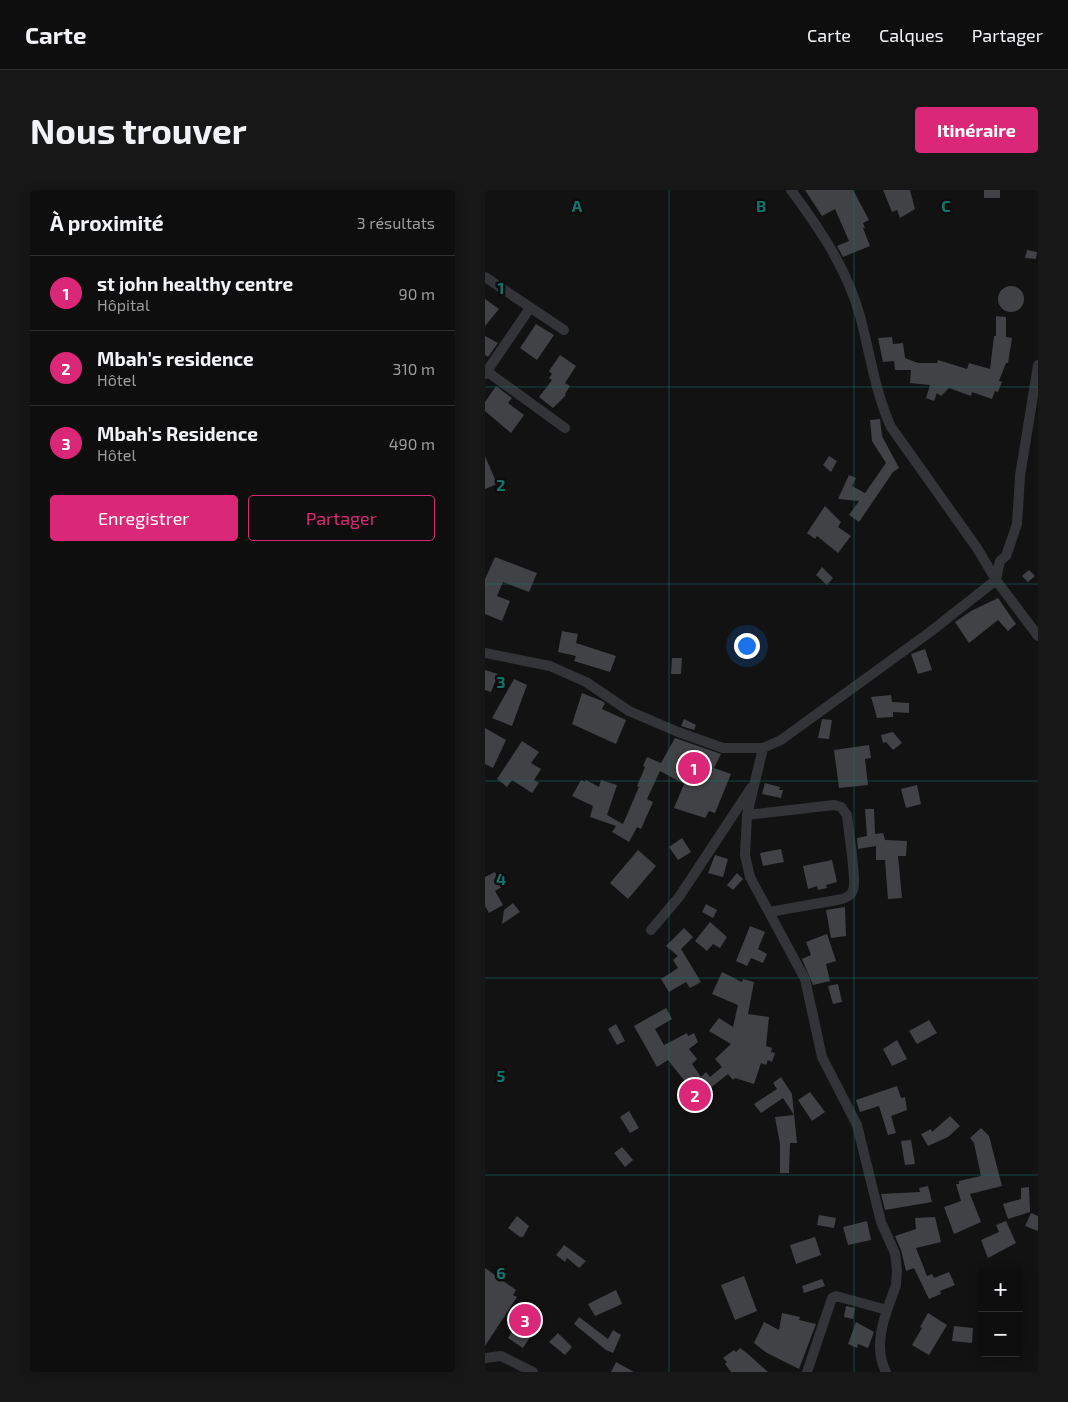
<!DOCTYPE html>
<html lang="fr">
<meta charset="utf-8">
<style>
body{margin:0;font-family:"Exo 2",sans-serif;background:#171717;color:#f1f3f6}
.controls{position:absolute;right:15px;bottom:15px;display:grid;overflow:hidden;border-radius:5px;box-shadow:0 2px 12px #0003}
.controls button{width:45px;height:45px;display:grid;place-items:center;padding:0;border:0;border-bottom:1px solid #2e2e2e;background:#0e0e0e;color:#f1f3f6;font:25px sans-serif}
.you{position:absolute;left:261px;top:455px;width:18px;height:18px;margin:-12px;border:4px solid #fff;border-radius:50%;background:#1a73e8;box-shadow:0 0 0 8px #1a73e833}
.badge{display:grid;place-items:center;width:32px;height:32px;border-radius:50%;background:#db2777;color:#fff;font-size:16px;font-weight:700}
.pin{position:absolute;translate:-50% -50%;border:2px solid #fff;box-shadow:0 1px 5px #0006}
.list{margin:0;padding:0;list-style:none}
h2{display:flex;justify-content:space-between;align-items:center;height:65px;margin:0;padding:0 20px;font-size:21px}
h2 small{font-size:16px;font-weight:400;color:#9b9c9e}
.list li{display:grid;grid-template-columns:32px 1fr auto;gap:15px;align-items:center;box-sizing:border-box;height:75px;padding:0 20px;border-top:1px solid #2e2e2e}
.list b{display:block;font-size:19px;white-space:nowrap}
.list p{margin:0;font-size:16px;white-space:nowrap;color:#9b9c9e}
.list em{font-size:16px;font-style:normal;color:#9b9c9e}
.actions{display:flex;gap:10px;padding:15px 20px}
.actions a{flex:1;padding:11px 0;border:1px solid #db2777;border-radius:5px;text-align:center;font-size:18px;color:#db2777}
.actions .main{background:#db2777;color:#fff}
.map{position:relative;flex:none;width:553px;height:1182px;overflow:hidden;border-radius:5px}
header{display:flex;align-items:center;gap:30px;box-sizing:border-box;height:70px;padding:0 25px;background:#0e0e0e;border-bottom:1px solid #2e2e2e}
header strong{font-size:24px}
nav{display:flex;gap:28px;margin-inline-start:auto;font-size:18px}
.intro{display:flex;align-items:center;justify-content:space-between;box-sizing:border-box;height:120px;padding:0 30px}
h1{margin:0;font-size:35px}
.button{padding:12px 22px;border-radius:5px;background:#db2777;color:#fff;font-size:18px;font-weight:700}
main{display:flex;gap:30px;padding:0 30px}
aside{flex:1;background:#0e0e0e;border-radius:5px;box-shadow:0 2px 12px #0003}
.map>svg:first-child{display:block}
.building{fill:#414246}
.lines{fill:none;stroke-linecap:round;stroke-linejoin:round}
.minor{stroke:#333438;stroke-width:10}
.grid{fill:none;stroke:#0f766e;stroke-width:1;stroke-opacity:0.55}
.grid-label{font-size:16px;text-anchor:middle;font-weight:bold;fill:#0f766e;stroke:#0d0d0e;stroke-width:5;stroke-linejoin:round;paint-order:stroke}
</style>
<header>
<strong>Carte</strong>
<nav><a>Carte</a><a>Calques</a><a>Partager</a></nav>
</header>
<div class="intro"><h1>Nous trouver</h1><a class="button">Itinéraire</a></div>
<main>
<aside>
<h2>À proximité<small>3 résultats</small></h2>
<ul class="list">
<li><span class="badge">1</span><div><b>st john healthy centre</b><p>Hôpital</p></div><em>90 m</em></li>
<li><span class="badge">2</span><div><b>Mbah's residence</b><p>Hôtel</p></div><em>310 m</em></li>
<li><span class="badge">3</span><div><b>Mbah's Residence</b><p>Hôtel</p></div><em>490 m</em></li>
</ul>
<div class="actions"><a class="main">Enregistrer</a><a>Partager</a></div>
</aside>
<div class="map">
<svg width="553" height="1182" viewBox="0 0 553 1182">
<rect width="100%" height="100%" fill="#121213"/>
<path class="building" d="M320 0H368L384 30 378 33 380 38H378L385 56 358 67 352 56 364 51 350 19 337 26Z
M398 0H425L430 19 415 28 412 20 407 22Z
M499 0H515V8H499Z
M542 60 552 62 551 69 540 68Z
M513 109a13 13 0 1 1 26 0a13 13 0 1 1-26 0Z
M0 109 14 119 0 136Z
M511 126 521 127V147L527 148 523 173H521L514 191 517 192 513 202 510 201 507 209 487 202 486 206 464 198 456 206 452 203 449 211 441 208 445 195 425 193 426 180H410L409 171 398 172 393 148 407 147 408 154 418 153 420 168 433 173H452L453 170 482 179 484 173 505 179 509 146H511Z
M51 134 69 145 52 170 35 158Z
M0 146 13 153 3 167 0 165Z
M75 165 91 176 80 193 85 196 80 204 81 205 68 218 54 207 67 190 64 188 67 184 64 181Z
M11 196 27 208 23 213 39 225 26 243 0 221V212Z
M395 229 397 246 414 278 408 282 374 332 364 325 374 311 353 309 364 285 371 288 367 296 380 303 401 273 387 251 385 230Z
M0 266 12 294 0 299Z
M344 266 352 271 346 282 338 275Z
M340 316 356 332 353 337 366 346 353 363 332 346 330 349 322 343Z
M10 367 52 383 44 402 18 392 12 406 25 411 17 431 0 424V389Z
M337 377 348 388 342 395 331 385Z
M544 380 550 386 543 392 537 386Z
M513 408 531 434 523 441 513 430 484 453 470 432 486 421Z
M77 441 93 444 91 453 131 466 125 482 89 471 91 466 73 462Z
M440 459 447 480 433 484 426 464Z
M187 468H197L196 484H186Z
M0 480 13 484 6 502 0 500Z
M29 489 42 495 27 536 7 528Z
M97 503 117 511 120 513 117 519 141 530 131 554 87 534Z
M406 505 407 512 424 513V523L408 522V527L392 528 386 507Z
M199 529 211 535 209 540 196 536Z
M337 529 347 530 344 549 333 548Z
M0 538 21 550 8 578 0 574Z
M408 542 417 553 408 560 401 552 398 553 396 545Z
M190 548 236 564 229 578 246 584 230 623 224 621 220 628 189 618 199 594 175 581 162 609 168 612 156 639 152 637 144 652 127 642 131 636 105 627 108 616 87 606 96 590 100 592 101 590 114 597 116 590 132 595 122 625 138 634 154 597 152 596 160 577 158 576 162 567 176 573Z
M37 551 54 562 46 573 56 579 49 590 54 593 47 603 27 590 22 597 12 589Z
M384 555 386 568 380 569 383 595 354 598 349 560Z
M280 593 295 597 294 600H298L296 608 277 604Z
M432 595 436 614 421 618 416 599Z
M380 619H389L390 644 398 643 400 650 422 651 421 666H413L417 708 403 709 400 670H391V656L373 659 372 648 382 646Z
M197 648 206 662 193 670 184 657Z
M296 659 299 672 278 676 275 663Z
M153 660 171 676 143 709 125 693Z
M230 665 243 669 238 687 223 683Z
M347 670 352 692 341 695 342 698 333 700 332 696 323 699 318 676Z
M10 682 17 697 10 701 18 715 4 723 0 716V687Z
M252 683 258 689 248 700 242 695Z
M28 713 35 722 17 734 19 720Z
M221 714 232 720 228 728 217 722Z
M360 717 361 746 346 748 341 720Z
M225 732 242 747 235 758 228 754 222 761 210 751Z
M265 736 280 742 273 759 282 764 278 773 266 768 262 776 251 771Z
M199 738 208 747 196 759 216 792 205 798 201 792 184 802 176 789 193 778 188 770 193 766 181 756Z
M342 744 351 771 341 774 345 791 328 795 317 769 326 765 321 752Z
M237 782 257 792 258 789 269 792 263 824 284 827 281 856 287 858 286 862 290 863 287 872 283 870 281 875 276 873 269 894 250 888 248 890 243 884 213 908 183 870 172 877 149 836 181 818 187 829 170 839 179 855 202 843 203 846 209 843 213 852 204 859 212 869 207 874 216 887 221 882 225 887 237 877 230 869 246 854 224 841 234 828 248 837 253 815 227 804Z
M353 794 357 812 348 814 343 796Z
M444 830 452 843 432 854 424 841Z
M131 834 140 851 132 855 123 839Z
M412 850 422 869 407 876 398 859Z
M296 887 307 904 312 953H305L304 983H295V954L290 927 309 925 298 908 276 923 269 914 292 899 288 893Z
M412 896 416 908 420 907 422 920 406 926 411 943 403 945 394 916 375 922 371 910Z
M325 902 340 922 327 931 313 910Z
M144 921 154 938 145 943 135 927Z
M465 926 475 936 463 947 443 956 436 944 446 939 447 942Z
M496 938 504 946 517 996 485 1004 496 1032 469 1044 459 1017 476 1011 471 994H474V991L496 986 489 953 485 948Z
M426 950 430 974 420 975 416 951Z
M137 957 148 970 140 977 129 963Z
M443 996 447 1012 400 1020 396 1004 435 1002 434 998Z
M544 997 545 1022 523 1029 518 1014 536 1009V998Z
M546 1023 553 1026V1041L540 1036Z
M334 1025 351 1028 349 1038 332 1035Z
M32 1026 44 1036 38 1047H35L23 1038Z
M450 1027 456 1052 431 1058 442 1086 447 1084 449 1088 464 1082 470 1095 455 1101 456 1104 444 1109 429 1078 421 1081 416 1060 410 1046 431 1039 430 1028Z
M382 1031 386 1050 363 1055 358 1037Z
M521 1031 531 1053 503 1068 496 1050 514 1042 511 1035Z
M330 1047 336 1065 311 1074 305 1055Z
M79 1055 101 1071 94 1078 82 1068 80 1072 71 1065Z
M0 1078 31 1100 28 1105 32 1107 0 1156Z
M259 1086 272 1121 250 1130 236 1095Z
M337 1089 340 1096 319 1103 317 1096Z
M131 1100 137 1114 110 1126 103 1114Z
M361 1116 370 1118 368 1129 359 1127Z
M297 1123 315 1127 314 1130 331 1134 314 1179 282 1163 269 1153 279 1132 294 1140Z
M443 1123 462 1135 444 1165 427 1155 437 1138 435 1137Z
M94 1127 123 1149 128 1140 136 1145 128 1163 121 1160 89 1134Z
M371 1132 389 1142 383 1158 373 1154 372 1158 363 1154Z
M469 1136 488 1138 487 1153 467 1151Z
M30 1137 45 1147 38 1158 23 1148Z
M73 1143 87 1157 80 1165 64 1152Z
M255 1158 263 1164 283 1182H246L240 1174 242 1172 238 1168 249 1160 251 1162Z
M131 1172 149 1182H126Z"/>
<g class="lines">
<path class="minor" d="M306 0C335 39 362 79 375 126 385 163 390 202 406 237L492 358 511 390 553 446
M0 87 79 140
M0 180 80 238
M0 184 45 118
M0 463 65 476 101 492 144 521 193 542 238 558H278L296 550 445 442 511 390 515 371 521 366 532 334 535 286 553 175
M278 558 262 625 260 665 265 687 320 789 337 867 372 935 396 1032 410 1063 412 1080 411 1095 402 1120 351 1106 347 1108 322 1182
M262 625 349 615 356 617 362 625C363 638 372 692 368 700 366 707 359 709 352 710L284 722
M166 740 194 707 266 598
M0 1168 16 1166 48 1182
M401 1182C391 1162 395 1141 402 1120"/>
</g>
<path class="grid" d="M184 0V1182M369 0V1182M0 197H553M0 394H553M0 591H553M0 788H553M0 985H553"/>
<g class="grid-label">
<text x="92" y="22">A</text>
<text x="276" y="22">B</text>
<text x="461" y="22">C</text>
<text x="16" y="104">1</text>
<text x="16" y="301">2</text>
<text x="16" y="498">3</text>
<text x="16" y="695">4</text>
<text x="16" y="892">5</text>
<text x="16" y="1089">6</text>
</g>
</svg>
<div class="controls">
<button>+</button>
<button>−</button>
</div>
<div class="you"></div>
<div class="pin badge" style="left:209px;top:578px">1</div>
<div class="pin badge" style="left:210px;top:905px">2</div>
<div class="pin badge" style="left:40px;top:1130px">3</div>
</div>
</main>
